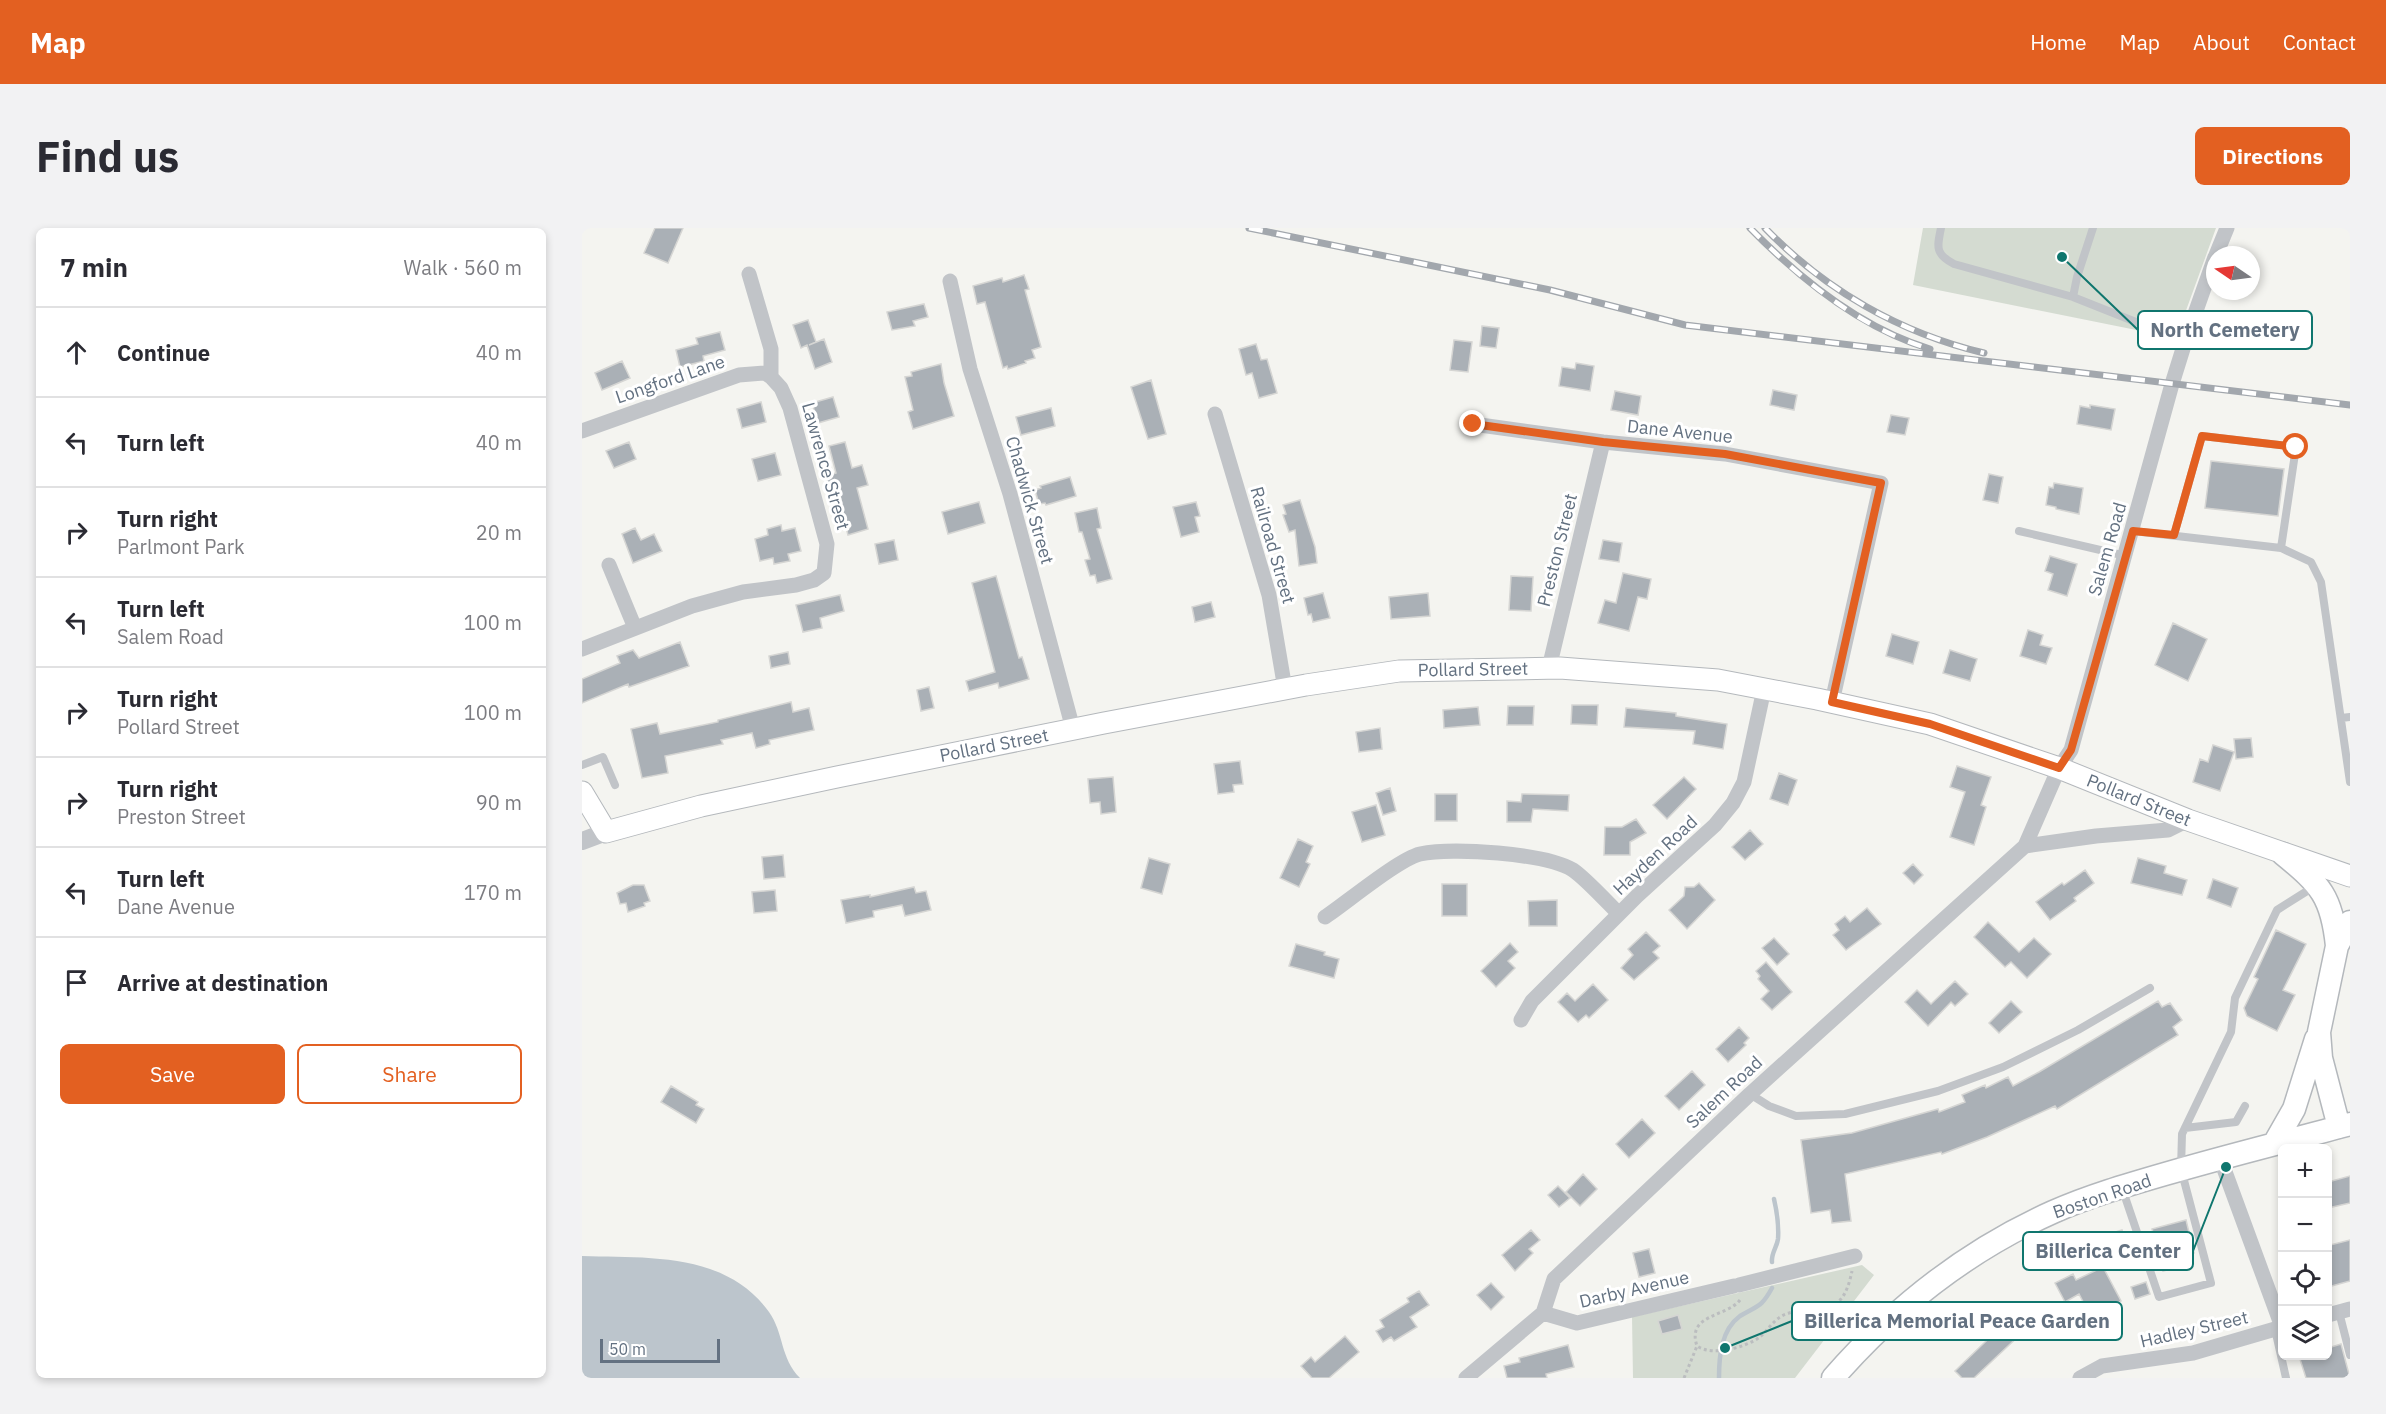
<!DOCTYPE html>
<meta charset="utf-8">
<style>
body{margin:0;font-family:"IBM Plex Sans",sans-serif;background:#f2f2f3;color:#2b2b33}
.controls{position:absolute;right:18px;bottom:18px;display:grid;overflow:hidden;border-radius:9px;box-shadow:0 3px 9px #0003}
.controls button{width:54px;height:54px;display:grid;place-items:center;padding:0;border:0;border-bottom:2px solid #e1e1e2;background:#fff;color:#2b2b33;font:30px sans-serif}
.compass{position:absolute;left:1624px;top:18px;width:54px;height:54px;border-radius:50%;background:#fff;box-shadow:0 3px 9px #0003;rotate:283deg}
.scale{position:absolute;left:18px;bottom:15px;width:120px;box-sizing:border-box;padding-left:6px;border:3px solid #637181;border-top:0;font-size:16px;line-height:21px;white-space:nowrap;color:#637181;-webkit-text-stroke:4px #fff;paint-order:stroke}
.stop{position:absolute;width:18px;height:18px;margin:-14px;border:4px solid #e36021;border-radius:50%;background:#fff}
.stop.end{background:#e36021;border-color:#fff;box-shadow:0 2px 6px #0008}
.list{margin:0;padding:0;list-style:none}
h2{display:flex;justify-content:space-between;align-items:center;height:78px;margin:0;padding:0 24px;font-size:26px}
h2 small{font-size:20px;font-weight:400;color:#7c7c81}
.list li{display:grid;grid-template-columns:39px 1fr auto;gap:18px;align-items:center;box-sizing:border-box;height:90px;padding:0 24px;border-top:2px solid #e1e1e2}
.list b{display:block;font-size:22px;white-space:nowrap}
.list p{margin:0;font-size:20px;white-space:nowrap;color:#7c7c81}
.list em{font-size:20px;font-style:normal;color:#7c7c81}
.actions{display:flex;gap:12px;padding:18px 24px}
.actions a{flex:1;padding:14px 0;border:2px solid #e36021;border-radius:9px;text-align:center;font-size:21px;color:#e36021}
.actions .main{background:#e36021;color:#fff}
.icon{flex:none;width:33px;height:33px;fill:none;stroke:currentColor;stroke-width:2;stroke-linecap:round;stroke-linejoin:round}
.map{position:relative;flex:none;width:1768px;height:1150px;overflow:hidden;border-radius:9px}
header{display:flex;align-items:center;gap:36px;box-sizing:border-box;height:84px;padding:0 30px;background:#e36021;color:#fff}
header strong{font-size:28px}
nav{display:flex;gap:33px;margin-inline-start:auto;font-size:21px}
.intro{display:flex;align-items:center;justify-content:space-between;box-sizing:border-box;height:144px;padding:0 36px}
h1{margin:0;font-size:42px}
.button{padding:15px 27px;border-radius:9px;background:#e36021;color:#fff;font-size:21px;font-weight:700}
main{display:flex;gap:36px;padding:0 36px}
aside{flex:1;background:#fff;border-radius:9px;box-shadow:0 3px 9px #0003}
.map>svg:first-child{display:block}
.green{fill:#d4dbd1}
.water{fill:#bcc5cc}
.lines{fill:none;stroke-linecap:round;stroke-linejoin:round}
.stream{stroke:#bcc5cc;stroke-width:4.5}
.building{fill:#aab0b6;stroke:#d5d5d3;stroke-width:1.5}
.secondary-casing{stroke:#b4b8bc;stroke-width:23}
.primary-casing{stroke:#b4b8bc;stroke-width:25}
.path{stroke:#bbbdbf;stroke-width:3;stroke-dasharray:3 3;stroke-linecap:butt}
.service{stroke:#c1c4c8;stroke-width:8}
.minor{stroke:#c1c4c8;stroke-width:15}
.tertiary{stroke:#c1c4c8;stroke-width:18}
.secondary{stroke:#fff;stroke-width:21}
.primary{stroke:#fff;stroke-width:22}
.rail-casing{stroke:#a2a7ad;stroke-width:7}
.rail{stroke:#fff;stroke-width:4.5;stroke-dasharray:14;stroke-linecap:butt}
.route{stroke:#e36021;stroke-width:8}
.labels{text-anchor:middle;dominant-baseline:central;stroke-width:6;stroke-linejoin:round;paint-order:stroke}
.street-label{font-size:18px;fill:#637181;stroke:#fff}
.leader{fill:none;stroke:#0f766e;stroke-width:2}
.callout-dot{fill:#0f766e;stroke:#fff;stroke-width:2}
.callout{fill:#fff;stroke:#0f766e;stroke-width:2}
.callout-label{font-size:20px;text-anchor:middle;font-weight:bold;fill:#637181}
</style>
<header>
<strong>Map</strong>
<nav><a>Home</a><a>Map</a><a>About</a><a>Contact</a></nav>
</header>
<div class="intro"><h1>Find us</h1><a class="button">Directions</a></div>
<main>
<aside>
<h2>7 min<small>Walk · 560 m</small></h2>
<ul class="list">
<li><svg class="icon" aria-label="ahead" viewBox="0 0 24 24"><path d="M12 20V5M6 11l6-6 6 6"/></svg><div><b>Continue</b></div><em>40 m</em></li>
<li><svg class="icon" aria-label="left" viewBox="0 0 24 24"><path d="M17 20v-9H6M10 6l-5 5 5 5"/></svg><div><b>Turn left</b></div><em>40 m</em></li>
<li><svg class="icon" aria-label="right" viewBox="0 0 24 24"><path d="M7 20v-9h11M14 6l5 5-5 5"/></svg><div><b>Turn right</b><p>Parlmont Park</p></div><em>20 m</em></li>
<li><svg class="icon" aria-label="left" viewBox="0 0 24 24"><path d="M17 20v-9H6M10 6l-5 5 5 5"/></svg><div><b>Turn left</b><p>Salem Road</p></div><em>100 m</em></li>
<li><svg class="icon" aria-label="right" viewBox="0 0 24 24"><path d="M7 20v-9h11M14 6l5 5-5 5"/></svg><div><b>Turn right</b><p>Pollard Street</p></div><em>100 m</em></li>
<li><svg class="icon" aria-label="right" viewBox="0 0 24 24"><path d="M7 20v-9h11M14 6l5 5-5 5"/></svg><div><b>Turn right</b><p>Preston Street</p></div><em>90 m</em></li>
<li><svg class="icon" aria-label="left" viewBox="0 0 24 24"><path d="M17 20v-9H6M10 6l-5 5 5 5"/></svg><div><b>Turn left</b><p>Dane Avenue</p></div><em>170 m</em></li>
<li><svg class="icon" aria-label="arrive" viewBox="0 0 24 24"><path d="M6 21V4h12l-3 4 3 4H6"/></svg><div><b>Arrive at destination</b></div></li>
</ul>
<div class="actions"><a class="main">Save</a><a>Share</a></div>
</aside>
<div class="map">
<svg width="1768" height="1150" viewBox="0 0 1768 1150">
<rect width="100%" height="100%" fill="#f4f4f0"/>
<path class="green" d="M1341 0H1634L1594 110 1331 57Z
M1280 1037 1292 1047 1213 1150H1051L1050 1089Z"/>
<path class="water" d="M0 1028C66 1030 144 1024 187 1084 202 1105 198 1130 218 1150H0Z"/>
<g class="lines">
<path class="stream" d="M1190 1034C1189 1025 1195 1019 1196 1011 1197 997 1195 984 1192 971
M1137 1150C1137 1128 1139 1102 1158 1088 1176 1077 1179 1080 1190 1060"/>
</g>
<path class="building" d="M73 0H101L86 35 62 25Z
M442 47 447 61 443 62 459 119 450 122 453 130 443 133 444 135 426 141 425 138 421 140 403 74 395 76 391 58 420 50 421 54Z
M342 76 346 89 331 93 333 98 310 102 305 84Z
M226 92 234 114 227 117 242 111 250 134 233 141 225 117 219 120 211 97Z
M900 98 917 100 914 120 898 118Z
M138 104 143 122 121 128 122 133 98 139 94 122 116 116 114 110Z
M872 112 890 114 886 144 868 142Z
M674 116 679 132 685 131 695 165 677 170 670 145 664 147 657 121Z
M40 133 48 150 20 162 13 145Z
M994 135 1012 138 1008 163 977 158 980 139 993 141Z
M359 136 362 155 372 188 331 201 326 184 331 182 323 149 330 148 329 144Z
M569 152 584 206 566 211 549 159Z
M1191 162 1215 167 1212 182 1188 177Z
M1033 163 1059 168 1056 187 1029 182Z
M251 169 257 189 236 195 230 175Z
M179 174 184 194 160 200 155 181Z
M1508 177 1533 181 1529 202 1495 196 1498 178 1508 180Z
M469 180 473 198 439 207 434 189Z
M1309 187 1327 190 1323 207 1305 204Z
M47 214 54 231 32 240 24 223Z
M263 214 270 240 280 237 286 257 275 260 286 301 266 307 264 299 259 300 244 248 254 245 247 218Z
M193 225 199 247 176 253 170 231Z
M1629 233 1702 241 1696 288 1623 280Z
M1407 246 1421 249 1416 275 1401 272Z
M488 249 494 268 464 277 463 275 457 276 453 262 459 260 458 258Z
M1472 255 1501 260 1497 286 1474 281V279L1464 277 1467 259 1471 260Z
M718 272 733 319 735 335 717 338 713 302 707 304 701 287 704 286 701 277Z
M397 274 403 295 366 306 360 284Z
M614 274 618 288 613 289 617 304 599 309 591 279Z
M515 280 519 300 515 301 530 351 515 355 513 347 508 348 503 332 508 331 500 304H497L493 285Z
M199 297 200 303 213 300 219 323 206 326 208 333 192 336 191 330 178 333 173 311 186 307 185 301Z
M53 300 59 312 72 306 80 323 51 335 40 306Z
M312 312 316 332 297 336 293 316Z
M1021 312 1040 315 1037 334 1017 331Z
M1468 328 1495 336 1485 368 1466 362 1471 346 1463 343Z
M1041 345 1069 351 1065 371 1056 369 1047 403 1016 395 1023 372 1034 375Z
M414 348 437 430 440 429 447 451 417 460 416 455 387 463 384 453 413 444 390 355Z
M929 348 951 349 949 383 927 382Z
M741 365 748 390 731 394 729 386 726 387 722 370Z
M846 365 848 388 809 391 807 369Z
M258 367 262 383 238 390 240 400 221 404 214 377Z
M629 374 633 389 613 394 610 379Z
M1591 395 1625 411 1606 453 1573 437Z
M1446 402 1461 407 1458 417 1470 420 1464 436 1438 428Z
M1310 406 1337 414 1331 436 1304 428Z
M98 414 107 438 47 459 46 456 0 475V451L38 435 35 428 51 422 57 430Z
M1368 422 1395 431 1388 453 1361 445Z
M206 424 208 436 189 440 187 428Z
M347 459 352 480 339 483 335 462Z
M209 474 211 484 227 480 232 502 187 512 188 516 174 520 170 505 139 512 141 516 83 528 86 545 60 550 49 501 75 495 78 506 136 494V492Z
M990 477H1016L1015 497 989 496Z
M926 478H952L951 497H925Z
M896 479 898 497 862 500 861 482Z
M1044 480 1094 485V488L1145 496 1141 521 1111 516 1113 503 1042 499Z
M798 500 800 521 777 524 774 504Z
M1669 510 1671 529 1654 531 1652 511Z
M1631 517 1652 524 1638 563 1611 554 1618 531 1626 534Z
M658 533 661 556 651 557 652 564 636 566 632 536Z
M1375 538 1409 549 1399 577 1404 579 1392 617 1368 609 1383 564 1368 559Z
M1197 545 1215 552 1206 577 1188 571Z
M531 549 534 584 519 586 518 574 508 575 506 551Z
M1102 549 1114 561 1085 591 1071 577Z
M808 560 814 583 801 587 794 565Z
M853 566H875V593H853Z
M940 566 987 567 986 583 951 581 949 594H925V573L939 574Z
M794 577 803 607 780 614 770 584Z
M1054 591 1064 605 1048 614V627H1022L1023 599H1040Z
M1168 602 1181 616 1163 632 1150 619Z
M716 611 731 618 724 634 728 636 717 659 698 650Z
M201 627 203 649 182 651 180 629Z
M567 630 588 636 580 666 559 660Z
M1556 630 1584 638 1582 645 1605 652 1600 667 1549 655Z
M1331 636 1341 647 1332 656 1321 645Z
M1503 642 1512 655 1492 670 1494 673 1468 692 1454 674 1480 655 1482 657Z
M1631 651 1656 660 1649 679 1625 670Z
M1117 655 1133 672 1105 701 1087 682 1102 668 1103 659H1112Z
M860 656H885V688H860Z
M51 657H62L68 673 62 675 63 678 46 684 44 675 38 676 35 665Z
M332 659 334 665 344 663 349 682 323 688 320 677 291 683 292 689 264 695 259 672 288 667V669Z
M193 662 195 683 172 685 170 664Z
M975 672V698H947L946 673Z
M1285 680 1299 696 1264 722 1251 707 1257 702 1253 696 1263 688 1268 694Z
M1406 694 1437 724 1452 710 1469 726 1445 750 1429 734 1423 739 1392 709Z
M1694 702 1724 716 1701 762 1713 767 1695 803 1665 788 1662 780 1676 751 1672 749Z
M1064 704 1078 718 1071 724 1077 730 1052 752 1039 740 1051 727 1046 721Z
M1192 710 1207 726 1195 737 1180 720Z
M928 715 936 724 926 733 933 740 914 759 899 743Z
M714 716 743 724 742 727 757 731 752 750 707 738Z
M1184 734 1210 764 1190 782 1179 771 1187 763 1176 751 1178 748 1174 743Z
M1373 753 1386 766 1373 778 1369 774 1346 798 1323 774 1335 762 1349 776Z
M1011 756 1026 772 1007 790 1004 787 996 794 976 774 985 765 993 773Z
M1429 773 1440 784 1417 805 1407 795Z
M1576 773 1580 779 1588 775 1600 792 1591 799 1596 807 1475 881 1473 878 1405 909 1360 926 1359 924 1263 946 1269 993 1250 995 1248 982 1229 985 1219 912 1270 905 1356 881 1357 884 1383 874 1380 867 1403 857 1404 860 1426 849 1431 858 1457 844Z
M1157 799 1167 810 1162 815 1164 817 1146 834 1134 821Z
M1110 843 1123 857 1097 882 1083 868Z
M89 858 116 874 114 877 122 881 114 895 79 874Z
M1060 891 1073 905 1047 930 1034 916Z
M1001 946 1015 961 998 978 984 964Z
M1768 948V975L1746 980V954Z
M976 958 988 970 977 979 966 967Z
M1604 992 1612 1025 1595 1029 1597 1039 1581 1043 1570 1001Z
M949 1002 958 1012 947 1021 951 1025 933 1043 920 1027Z
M1540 1002 1544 1016 1532 1020 1527 1006Z
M1768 1012V1053L1746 1059V1021L1749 1020 1748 1017Z
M1067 1021 1073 1045 1057 1049 1051 1025Z
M1521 1039 1539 1073 1509 1089 1497 1066 1483 1074 1473 1055 1491 1046 1494 1052Z
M1564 1054 1568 1066 1553 1071 1549 1059Z
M909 1055 922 1069 909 1082 895 1067Z
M837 1063 847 1077 828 1089 835 1099 812 1113 809 1109 801 1114 794 1103 802 1099 798 1092 827 1074 825 1070Z
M1096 1087 1100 1101 1080 1106 1076 1093Z
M1429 1089 1443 1102 1392 1150H1380L1373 1143Z
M763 1108 777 1124 747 1150H730L719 1138 729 1129 733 1134Z
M1759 1116 1768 1150H1724L1717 1128H1746V1120Z
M986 1117 992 1139 964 1146 965 1150H925L922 1138 938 1134 937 1130Z"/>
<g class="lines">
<g class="secondary-casing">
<path id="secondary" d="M0 564 24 604 119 578 255 549 522 495 724 457 817 443 978 440 1136 452 1235 471 1348 496 1477 540 1606 592 1768 648"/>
</g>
<g class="primary-casing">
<path id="primary" d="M1701 626C1739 657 1750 669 1755 718
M1757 899 1739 830 1737 804 1755 718 1768 694
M1692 916 1712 881 1734 811
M1251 1150C1312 1080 1386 1022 1471 984 1507 968 1545 957 1583 946 1644 928 1706 913 1768 896"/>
</g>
<path class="path" d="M1158 1072C1145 1089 1104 1086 1115 1118 1131 1129 1164 1119 1178 1109 1187 1101 1194 1088 1207 1085 1223 1080 1243 1085 1257 1073 1264 1067 1268 1053 1270 1043
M1102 1150 1115 1118"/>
<path class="service" d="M1359 0C1355 19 1353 26 1372 36L1491 69 1495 49 1511 0
M1491 69 1574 102 1604 111
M1437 303 1544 328
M1551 303 1699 320 1729 334 1739 354 1768 554
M1592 307 1620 208 1714 219 1699 320
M1759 490 1768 489
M0 537 21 529 33 557
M1168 866 1187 878 1214 888 1263 886 1356 863 1421 839 1496 802 1568 760
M1603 900 1654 894 1663 878
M1540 960 1577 1069 1629 1055 1599 941 1600 906 1649 804 1653 770 1695 682 1733 658
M1757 1084 1768 1127
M1693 1101 1704 1150"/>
<path class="minor" d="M1634 27 1645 0
M368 53 388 141 428 266 491 501
M633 186 687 367 703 461
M891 196 1021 214 1143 226 1299 255 1250 474
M0 203 157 147 183 145 189 149
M27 337 53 400
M0 421 110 378 161 364 214 357 232 352 242 345 245 316 208 180 199 160 189 149V121L167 46
M967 440 1021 214
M1443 618 1514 608 1586 602 1606 592
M743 689C764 675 817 631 838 626 870 619 963 625 991 642 1004 651 1025 674 1037 686
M939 792 950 773 1055 668 1133 597 1151 575 1162 554 1182 461
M1638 930 1700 1099
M1157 1057 1273 1028
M961 1085 995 1095 1152 1058
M1746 1087 1768 1081
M884 1150 961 1085 972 1051 1168 866 1443 618 1477 540 1489 522 1590 156 1604 111 1633 29
M1498 1150 1520 1138 1611 1125 1700 1099"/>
<path class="tertiary" d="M0 613 24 604"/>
<use href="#secondary" class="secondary"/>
<use href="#primary" class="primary"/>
<g class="rail-casing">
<path id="rail" d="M667 0 968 62 1103 97 1768 177
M1168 0C1218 51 1278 100 1348 121
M1183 0C1243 62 1318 105 1402 125"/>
</g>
<use href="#rail" class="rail"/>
</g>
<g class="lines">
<path class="route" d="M891 196 1021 214 1143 226 1299 255 1250 474 1348 496 1477 540 1489 522 1551 303 1592 307 1620 208 1714 219"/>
</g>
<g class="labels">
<g class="street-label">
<text transform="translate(88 151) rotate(-19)">Longford Lane</text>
<text transform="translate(1098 203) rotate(6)">Dane Avenue</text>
<text transform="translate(244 238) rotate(74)">Lawrence Street</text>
<text transform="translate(448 272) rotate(74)">Chadwick Street</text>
<text transform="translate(691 317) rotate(74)">Railroad Street</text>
<text transform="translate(1525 321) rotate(-74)">Salem Road</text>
<text transform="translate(975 322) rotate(-76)">Preston Street</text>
<text transform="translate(891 441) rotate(-1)">Pollard Street</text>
<text transform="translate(412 517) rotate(-11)">Pollard Street</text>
<text transform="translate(1557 572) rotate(22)">Pollard Street</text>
<text transform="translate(1073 627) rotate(-43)">Hayden Road</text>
<text transform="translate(1142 864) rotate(-43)">Salem Road</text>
<text transform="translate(1520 968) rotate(-19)">Boston Road</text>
<text transform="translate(1052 1061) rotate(-13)">Darby Avenue</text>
<text transform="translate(1612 1101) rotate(-13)">Hadley Street</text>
</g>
</g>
<path class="leader" d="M1480 29L1556 102M1644 939L1611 1023M1143 1120L1210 1093"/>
<g class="callout-dot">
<circle cx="1480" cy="29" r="6"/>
<circle cx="1644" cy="939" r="6"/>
<circle cx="1143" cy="1120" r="6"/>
</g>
<g class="callout">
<rect x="1556" y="83" width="174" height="38" rx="6"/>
<rect x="1441" y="1004" width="170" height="38" rx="6"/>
<rect x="1210" y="1074" width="330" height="38" rx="6"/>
</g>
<g class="callout-label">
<text x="1643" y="109">North Cemetery</text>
<text x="1526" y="1030">Billerica Center</text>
<text x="1375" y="1100">Billerica Memorial Peace Garden</text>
</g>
</svg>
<div class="controls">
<button>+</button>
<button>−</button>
<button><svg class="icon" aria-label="locate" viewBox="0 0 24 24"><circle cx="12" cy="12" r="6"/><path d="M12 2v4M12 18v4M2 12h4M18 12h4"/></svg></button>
<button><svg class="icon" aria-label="layers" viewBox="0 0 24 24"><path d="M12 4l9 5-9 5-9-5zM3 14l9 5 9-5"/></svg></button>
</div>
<svg class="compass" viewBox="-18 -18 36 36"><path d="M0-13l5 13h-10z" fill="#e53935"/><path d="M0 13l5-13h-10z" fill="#7c7c81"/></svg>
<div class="scale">50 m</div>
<div class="stop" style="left:1714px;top:219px"></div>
<div class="stop end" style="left:891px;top:196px"></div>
</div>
</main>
